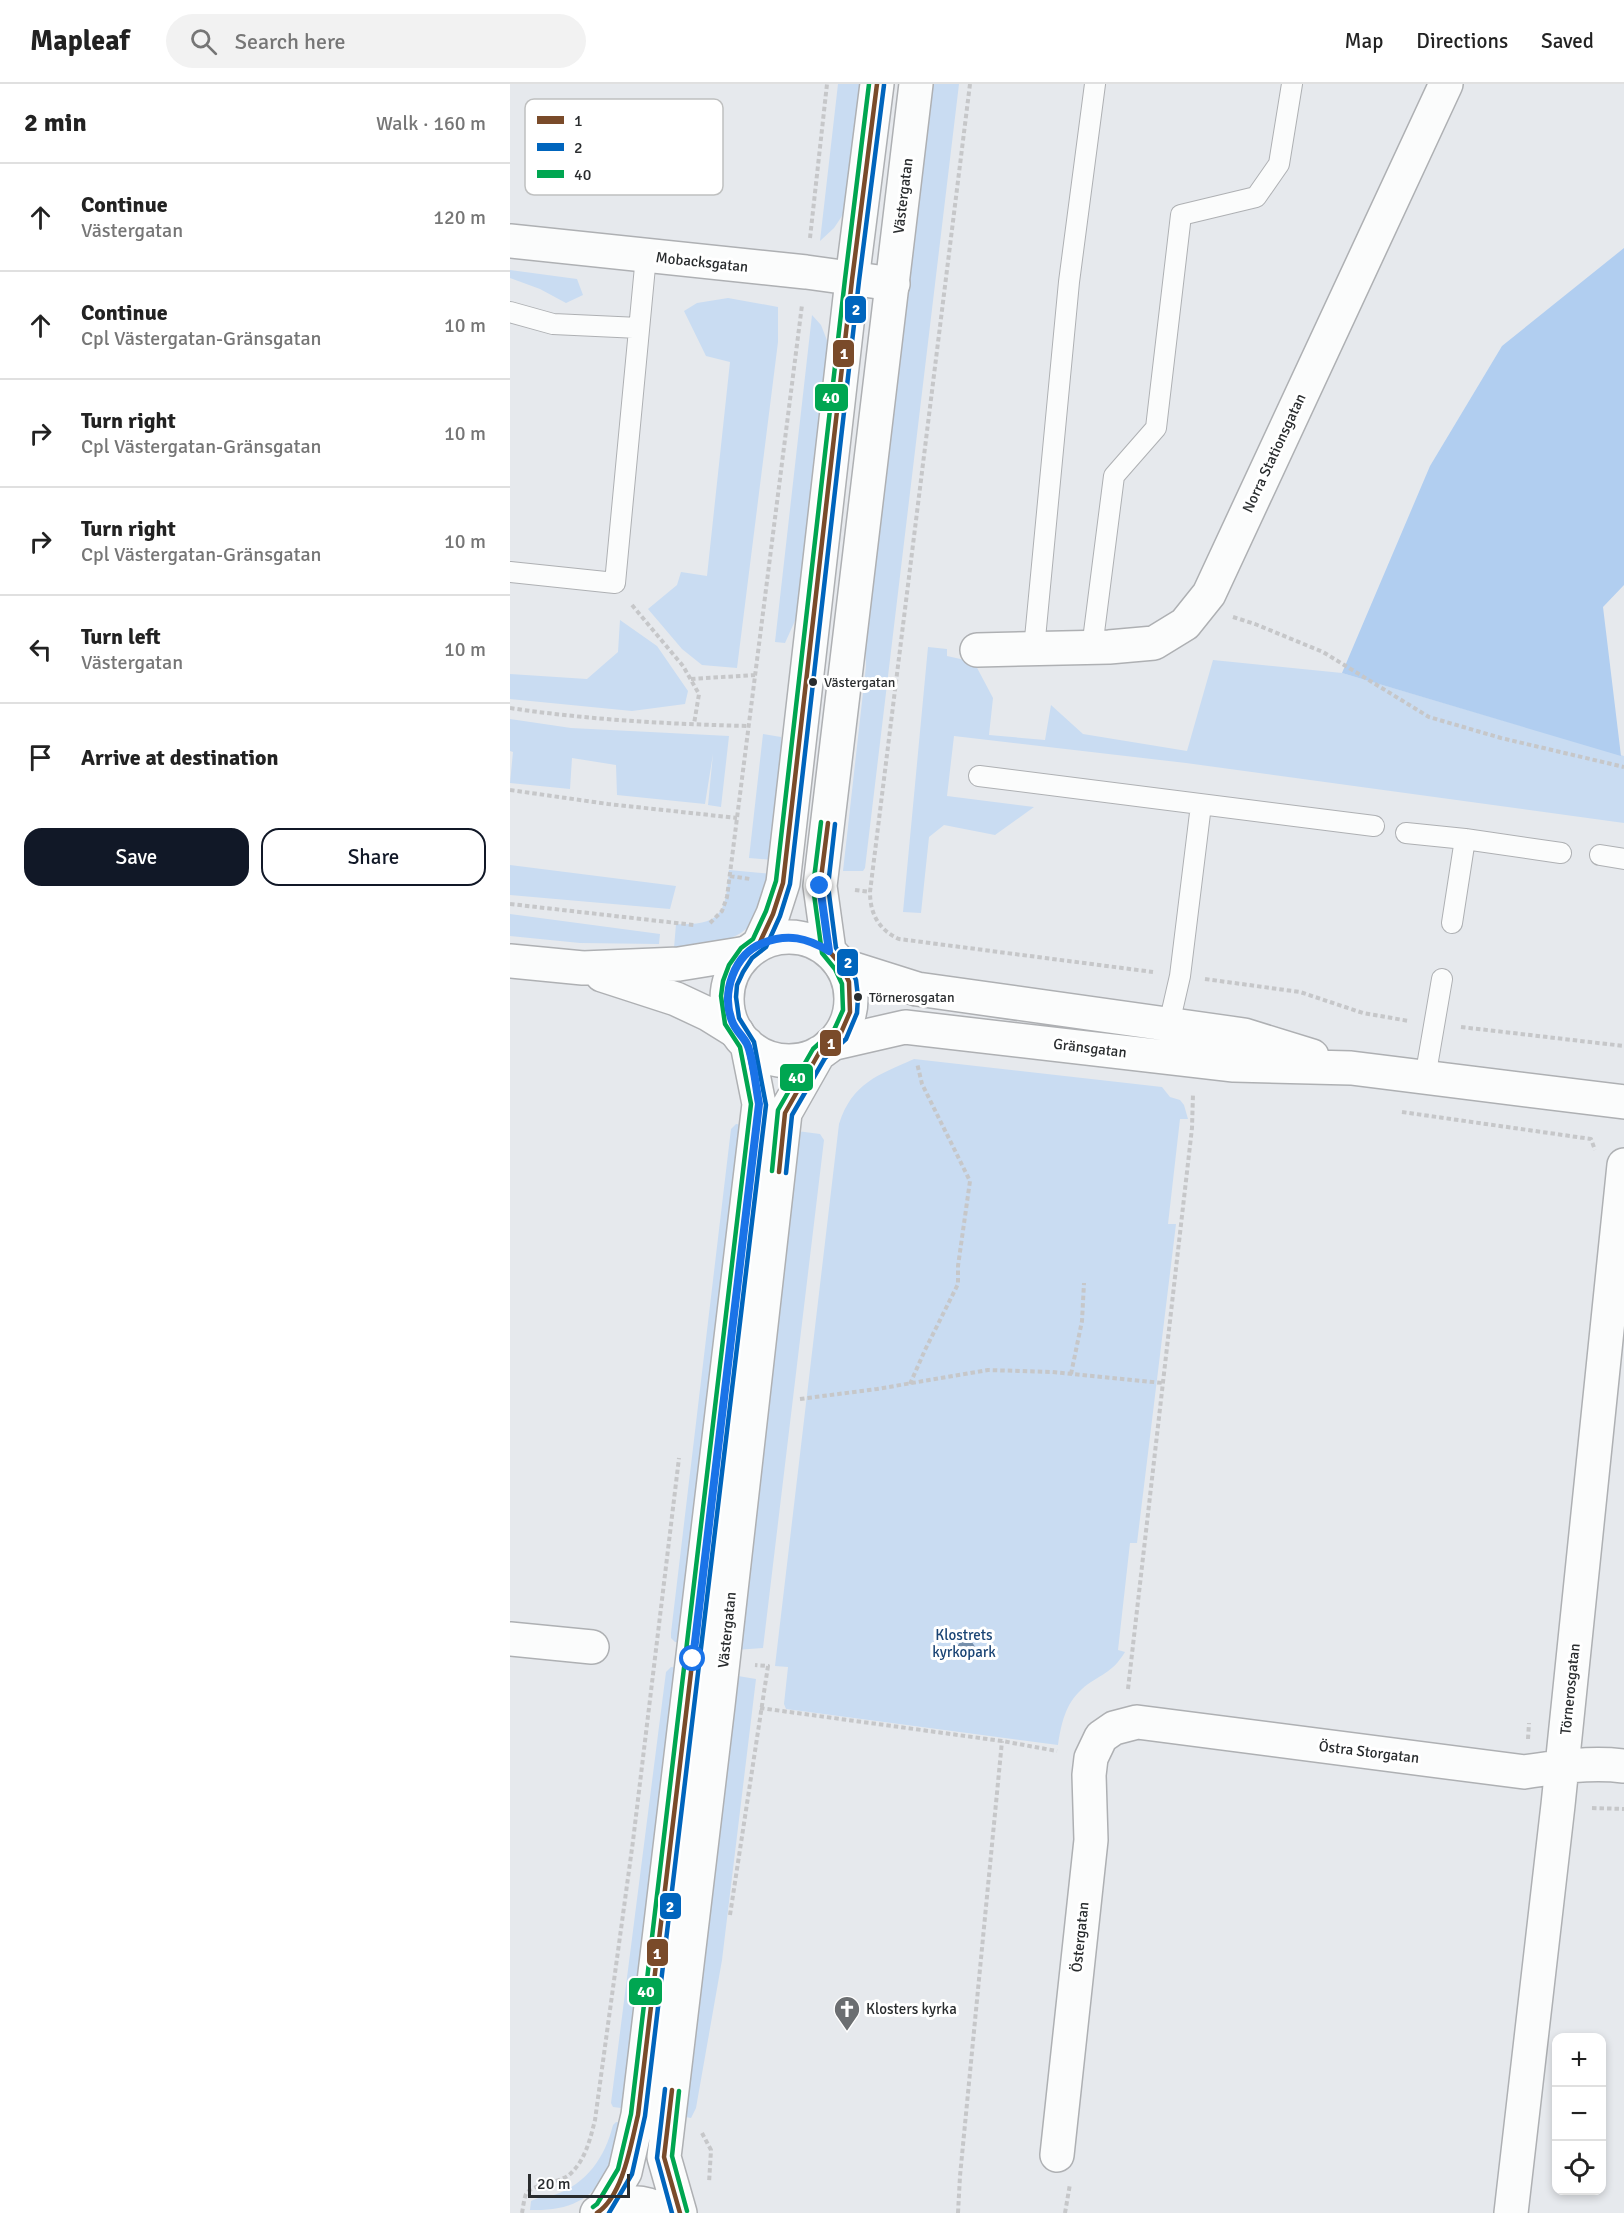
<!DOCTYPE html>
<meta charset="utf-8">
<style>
body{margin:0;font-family:Signika,sans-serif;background:#f2f2f2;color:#222}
.controls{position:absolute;right:18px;bottom:18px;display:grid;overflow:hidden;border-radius:12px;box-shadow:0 3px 9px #0003}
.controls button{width:54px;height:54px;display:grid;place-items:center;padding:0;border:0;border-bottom:2px solid #e0e0e0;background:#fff;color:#222;font:30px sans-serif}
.scale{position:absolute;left:18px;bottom:15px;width:102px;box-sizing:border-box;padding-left:6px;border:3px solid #292c2e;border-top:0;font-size:16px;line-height:21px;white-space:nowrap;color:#292c2e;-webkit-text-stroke:4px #fff;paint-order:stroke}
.stop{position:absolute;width:18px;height:18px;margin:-14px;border:4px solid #1a73e8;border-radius:50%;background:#fff}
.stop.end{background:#1a73e8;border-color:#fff;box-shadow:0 2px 6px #0008}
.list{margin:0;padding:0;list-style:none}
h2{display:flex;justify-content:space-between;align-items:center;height:78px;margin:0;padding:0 24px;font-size:26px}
h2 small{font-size:20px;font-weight:400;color:#767676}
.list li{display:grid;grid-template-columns:39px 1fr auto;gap:18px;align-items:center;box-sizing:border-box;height:108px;padding:0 24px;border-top:2px solid #e0e0e0}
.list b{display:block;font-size:22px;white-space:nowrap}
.list p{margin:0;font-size:20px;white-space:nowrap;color:#767676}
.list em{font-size:20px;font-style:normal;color:#767676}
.actions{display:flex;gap:12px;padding:18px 24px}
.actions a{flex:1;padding:14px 0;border:2px solid #111827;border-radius:18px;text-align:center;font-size:21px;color:#111827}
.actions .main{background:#111827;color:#fff}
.icon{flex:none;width:33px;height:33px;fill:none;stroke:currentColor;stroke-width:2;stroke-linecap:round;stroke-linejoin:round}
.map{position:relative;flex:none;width:1114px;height:2129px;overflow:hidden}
header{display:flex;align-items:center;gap:36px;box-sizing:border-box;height:84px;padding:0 30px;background:#fff;border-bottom:2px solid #e0e0e0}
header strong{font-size:28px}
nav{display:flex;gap:33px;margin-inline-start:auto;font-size:21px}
.search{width:420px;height:54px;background:#f2f2f2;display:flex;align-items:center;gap:15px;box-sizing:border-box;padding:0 21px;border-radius:33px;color:#767676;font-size:22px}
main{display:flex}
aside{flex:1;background:#fff}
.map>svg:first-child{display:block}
.green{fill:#c9dcf2}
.forest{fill:#b1cef0}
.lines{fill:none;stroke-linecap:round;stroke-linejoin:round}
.service-casing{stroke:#aeb0b3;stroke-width:22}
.minor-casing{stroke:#aeb0b3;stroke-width:36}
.tertiary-casing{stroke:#aeb0b3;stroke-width:36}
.path{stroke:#c6c7c9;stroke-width:4;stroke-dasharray:4.5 3;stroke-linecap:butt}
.service{stroke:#fbfcfc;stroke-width:20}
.minor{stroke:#fbfcfc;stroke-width:33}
.tertiary{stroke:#fbfcfc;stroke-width:33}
.bus-1-casing{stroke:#fff;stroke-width:9}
.bus-2-casing{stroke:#fff;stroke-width:9}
.bus-3-casing{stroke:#fff;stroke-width:9}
.bus-1{stroke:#7a4b2a;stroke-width:4.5}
.bus-2{stroke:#0065bd;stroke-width:4.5}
.bus-3{stroke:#00a651;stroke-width:4.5}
.tree{fill:#768fab}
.route{stroke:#1a73e8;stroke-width:8}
.bus-dot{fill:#292c2e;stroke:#fff;stroke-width:2}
.labels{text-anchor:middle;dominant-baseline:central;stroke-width:6;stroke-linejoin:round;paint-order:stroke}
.bus-label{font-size:14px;fill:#292c2e;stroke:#fff;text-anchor:start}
.street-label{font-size:15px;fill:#292c2e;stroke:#fff}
.park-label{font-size:15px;fill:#1b4575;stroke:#fff}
.poi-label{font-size:15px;fill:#292c2e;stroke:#fff;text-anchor:start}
.key{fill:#fff;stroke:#bfc0c0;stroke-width:1.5}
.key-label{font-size:16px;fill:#292c2e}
.line-badge{stroke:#fff;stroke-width:2}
.badge-label{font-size:16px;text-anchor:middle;font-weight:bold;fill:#fff}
</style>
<header>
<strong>Mapleaf</strong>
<div class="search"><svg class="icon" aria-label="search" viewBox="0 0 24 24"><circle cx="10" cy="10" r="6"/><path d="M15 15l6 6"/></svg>Search here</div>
<nav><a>Map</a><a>Directions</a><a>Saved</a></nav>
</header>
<main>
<aside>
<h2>2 min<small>Walk · 160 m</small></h2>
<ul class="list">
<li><svg class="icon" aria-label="ahead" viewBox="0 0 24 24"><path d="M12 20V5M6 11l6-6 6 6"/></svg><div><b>Continue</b><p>Västergatan</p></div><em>120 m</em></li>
<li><svg class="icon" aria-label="ahead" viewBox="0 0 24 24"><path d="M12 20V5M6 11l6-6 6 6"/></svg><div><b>Continue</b><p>Cpl Västergatan-Gränsgatan</p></div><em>10 m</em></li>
<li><svg class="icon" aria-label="right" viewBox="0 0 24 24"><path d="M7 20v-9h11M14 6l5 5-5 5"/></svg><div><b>Turn right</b><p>Cpl Västergatan-Gränsgatan</p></div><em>10 m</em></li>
<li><svg class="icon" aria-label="right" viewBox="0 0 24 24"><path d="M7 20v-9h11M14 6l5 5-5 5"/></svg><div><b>Turn right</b><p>Cpl Västergatan-Gränsgatan</p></div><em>10 m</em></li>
<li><svg class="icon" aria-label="left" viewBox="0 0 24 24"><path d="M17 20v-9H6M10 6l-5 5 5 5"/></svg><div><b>Turn left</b><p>Västergatan</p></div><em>10 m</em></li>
<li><svg class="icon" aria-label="arrive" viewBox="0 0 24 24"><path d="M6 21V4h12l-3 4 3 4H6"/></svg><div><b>Arrive at destination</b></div></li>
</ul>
<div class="actions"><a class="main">Save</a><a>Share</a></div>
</aside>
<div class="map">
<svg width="1114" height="2129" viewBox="0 0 1114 2129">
<rect width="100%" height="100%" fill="#e6e9ed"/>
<path class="green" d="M328 0H354L334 129 324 144 310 157Z
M418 0H449L355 784 353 787H333L356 582 355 555Z
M0 186 67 195 73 211 56 219 30 205 0 194Z
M218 214 268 223V258L227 584 192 581 172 565 138 525 167 501 171 488 197 492 220 278 196 272 174 227 187 219Z
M302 231 311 241 320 264 288 530 275 559 265 558Z
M110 536 147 562 178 607 175 620 122 627 0 615V590L77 595 108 568Z
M418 563 437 565V572L464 578 483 614 479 651 535 656 541 621 573 650 677 667 703 576 832 589 1114 672V739L676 679 444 652 437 712 524 723 485 751 434 741 419 753 411 829 393 828Z
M0 635 61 644 219 652 211 723 198 721 203 670 195 720 107 711 106 681 62 674 60 705 0 699 3 668 0 667Z
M253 650 271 653V681L263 776 239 774Z
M0 781 166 802 160 825 0 811Z
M219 786 262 790C258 801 250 831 243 838 225 861 190 861 164 864L166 840C212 842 216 828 219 786Z
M0 830 150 850 149 860 70 859 0 852Z
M404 975 652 1003 660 1013 670 1016 674 1021 678 1035H670L658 1140H666L627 1459H620L608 1566 615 1568C601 1591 589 1590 572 1605 555 1620 551 1641 548 1661L276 1625 274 1620 278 1583 265 1582 329 1040C342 999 368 991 404 975Z
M226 1040 239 1042 180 1560 165 1558 161 1554V1549L221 1045Z
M287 1047 310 1050 314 1056 253 1564 225 1566Z
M161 1583 176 1585 119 2025 103 2023 101 2019 156 1588Z
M222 1591 246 1595 212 1876 186 2024 181 2034 165 2031Z
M106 2038 117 2040C114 2063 111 2067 99 2087 79 2118 57 2127 20 2126L21 2117C28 2113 37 2113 44 2111 77 2100 95 2073 103 2041Z"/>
<path class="forest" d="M1114 164V501L1093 523 1111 672 832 589 920 382 992 262Z"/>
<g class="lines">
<g class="service-casing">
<path id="service" d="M0 228 43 240 129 244
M0 488 105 499 136 172
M582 564 604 392 646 344 671 131 746 113 769 80 782 0
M524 565 559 198 585 0
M469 692 864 742
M896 749 955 755 1051 769
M1090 771 1114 775
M942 839 955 755
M659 940 670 892 691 721
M915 994 932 895"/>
</g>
<g class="minor-casing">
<path id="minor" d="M0 157 296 188 383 200
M467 566 599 563 644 559 675 540 699 510 936 0
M0 877 73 884 169 880 237 869
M331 881 407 905 734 951 802 972
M92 891 166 915 198 930 227 948
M321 960 395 943 724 981 841 984 1114 1018
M0 1555 82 1563
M547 2071 581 1756 579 1691 581 1674 591 1653 604 1644 627 1638 1014 1688C1047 1683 1080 1678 1114 1682
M1001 2129 1048 1721 1114 1081"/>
</g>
<g class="tertiary-casing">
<path id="tertiary" d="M217 915a62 62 0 1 1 124 0a62 62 0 1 1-124 0Z
M249 860 263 830 273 799 342 196 367 0
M319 867 310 802 406 0
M93 2125 115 2088 128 2031 249 1020 237 960
M87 2129C108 2114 136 2116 157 2129
M170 2129 154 2073 208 1621 275 1029 309 969"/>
</g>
<path class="path" d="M460 0 360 808C360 830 369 846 389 855L643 888
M300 154 317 0
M122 521 173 582 189 610 184 640
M723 533 745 540 813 568 919 633 991 654 1114 683
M181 595 245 591
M0 624C79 636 159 640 238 642
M0 706 98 720 227 734
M220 792 240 795
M345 806 360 808
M0 820 184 841
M200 839 212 827 217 813 292 221
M695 895 790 908 853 929 899 937
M951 943 1114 962
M892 1028 1081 1055 1085 1066
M561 1290 572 1237 574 1199
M400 1300 415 1266 448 1200V1182L460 1097 412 1000 407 979
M290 1315 367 1305 478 1286 542 1288 653 1299
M618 1605 682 1044 683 1010
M250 1624 492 1657 547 1667
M1018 1655 1019 1639
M1082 1724 1114 1725
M220 1831 258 1582 245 1581
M192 2049 201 2066 199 2099
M12 2129C13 2124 14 2115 16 2110 22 2100 49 2099 59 2091 75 2077 80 2056 85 2036L123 1757 169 1374
M448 2129 450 2092 492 1657
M555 2129 560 2100"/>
<use href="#service" class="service"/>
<use href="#minor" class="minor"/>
<use href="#tertiary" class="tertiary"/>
<g class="bus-1-casing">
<path id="bus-1" d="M269 1088 275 1029 309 969 330 951 340 928 339 898 331 881 319 867 310 802 318 739
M162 2006 154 2073 170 2129
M87 2129C113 2112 121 2060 128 2031L249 1020 237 960 222 937 218 913 220 899 226 884 237 869 249 860 263 830 273 799 342 196 367 0"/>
</g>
<g class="bus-2-casing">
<path id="bus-2" d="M276 1089 282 1031 315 974 336 955 347 929 348 913 346 896 337 877 326 864 318 802 325 740
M155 2005 147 2074 162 2129
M99 2129 122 2090 135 2032 256 1021 244 958 229 934 226 913 227 901 233 888 242 874 256 863 270 832 280 800 349 197 374 1"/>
</g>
<g class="bus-3-casing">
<path id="bus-3" d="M262 1087 268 1026 303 965 324 946 333 926 332 900 325 885 312 869 303 803 311 738
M169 2007 162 2072 177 2127
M83 2123 87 2120 108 2085 121 2030 241 1020 230 963 215 940 211 912 213 897 219 881 231 864 243 855 256 827 266 797 335 195 359 0"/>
</g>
<use href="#bus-1" class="bus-1"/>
<use href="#bus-2" class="bus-2"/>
<use href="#bus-3" class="bus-3"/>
</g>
<circle class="tree" cx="456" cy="1565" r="9"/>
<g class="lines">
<path class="route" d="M183 1575 249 1020C246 1005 243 972 237 960 233 952 225 946 222 937 211 909 224 870 253 859 278 849 297 854 319 867L310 802"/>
</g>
<defs>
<g id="church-pin" transform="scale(1.35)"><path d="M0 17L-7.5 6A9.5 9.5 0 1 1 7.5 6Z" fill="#6b6e71" stroke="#fff"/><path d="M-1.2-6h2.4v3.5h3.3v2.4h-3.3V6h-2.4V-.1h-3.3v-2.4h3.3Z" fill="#fff"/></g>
</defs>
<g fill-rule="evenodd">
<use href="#church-pin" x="337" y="1925"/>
</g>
<g class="bus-dot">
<circle cx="303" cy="598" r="5"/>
<circle cx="348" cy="913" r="5"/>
</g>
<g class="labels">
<g class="bus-label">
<text x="314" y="598">Västergatan</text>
<text x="359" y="913">Törnerosgatan</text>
</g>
<g class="street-label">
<text transform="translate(393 112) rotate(-83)">Västergatan</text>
<text transform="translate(192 178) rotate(6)">Mobacksgatan</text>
<text transform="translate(764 369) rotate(-65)">Norra Stationsgatan</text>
<text transform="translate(580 964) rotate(7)">Gränsgatan</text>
<text transform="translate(217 1546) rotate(-84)">Västergatan</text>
<text transform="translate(1060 1605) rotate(-84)">Törnerosgatan</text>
<text transform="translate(859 1668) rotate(7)">Östra Storgatan</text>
<text transform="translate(570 1853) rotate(-84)">Östergatan</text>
</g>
<g class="park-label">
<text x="454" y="1551">Klostrets<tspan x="454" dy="17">kyrkopark</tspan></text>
</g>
<g class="poi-label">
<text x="356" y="1925">Klosters kyrka</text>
</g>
</g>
<rect x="15" y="15" width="198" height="96" rx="9" class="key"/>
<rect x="27" y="32" width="27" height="8" fill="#7a4b2a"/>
<rect x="27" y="59" width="27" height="8" fill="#0065bd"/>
<rect x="27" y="86" width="27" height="8" fill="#00a651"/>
<g class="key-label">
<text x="64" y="42">1</text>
<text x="64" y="69">2</text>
<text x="64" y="96">40</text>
</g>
<g class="line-badge">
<rect x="334" y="211" width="23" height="29" rx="6" fill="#0065bd"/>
<rect x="322" y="255" width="23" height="29" rx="6" fill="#7a4b2a"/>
<rect x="304" y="299" width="35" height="29" rx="6" fill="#00a651"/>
<rect x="326" y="864" width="23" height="29" rx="6" fill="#0065bd"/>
<rect x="309" y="945" width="23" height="28" rx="6" fill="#7a4b2a"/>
<rect x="269" y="979" width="35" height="29" rx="6" fill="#00a651"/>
<rect x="149" y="1808" width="23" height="28" rx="6" fill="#0065bd"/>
<rect x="136" y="1854" width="23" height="29" rx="6" fill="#7a4b2a"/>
<rect x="118" y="1893" width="35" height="29" rx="6" fill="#00a651"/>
</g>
<g class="badge-label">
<text x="346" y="231">2</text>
<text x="334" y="275">1</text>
<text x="321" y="319">40</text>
<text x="338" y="884">2</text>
<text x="321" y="965">1</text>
<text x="287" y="999">40</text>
<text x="160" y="1828">2</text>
<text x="147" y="1875">1</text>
<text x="136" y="1913">40</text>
</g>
</svg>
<div class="controls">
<button>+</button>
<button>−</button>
<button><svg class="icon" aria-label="locate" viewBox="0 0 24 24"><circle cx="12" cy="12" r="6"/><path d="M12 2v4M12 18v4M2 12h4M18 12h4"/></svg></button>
</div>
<div class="scale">20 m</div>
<div class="stop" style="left:183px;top:1575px"></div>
<div class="stop end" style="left:310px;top:802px"></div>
</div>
</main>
